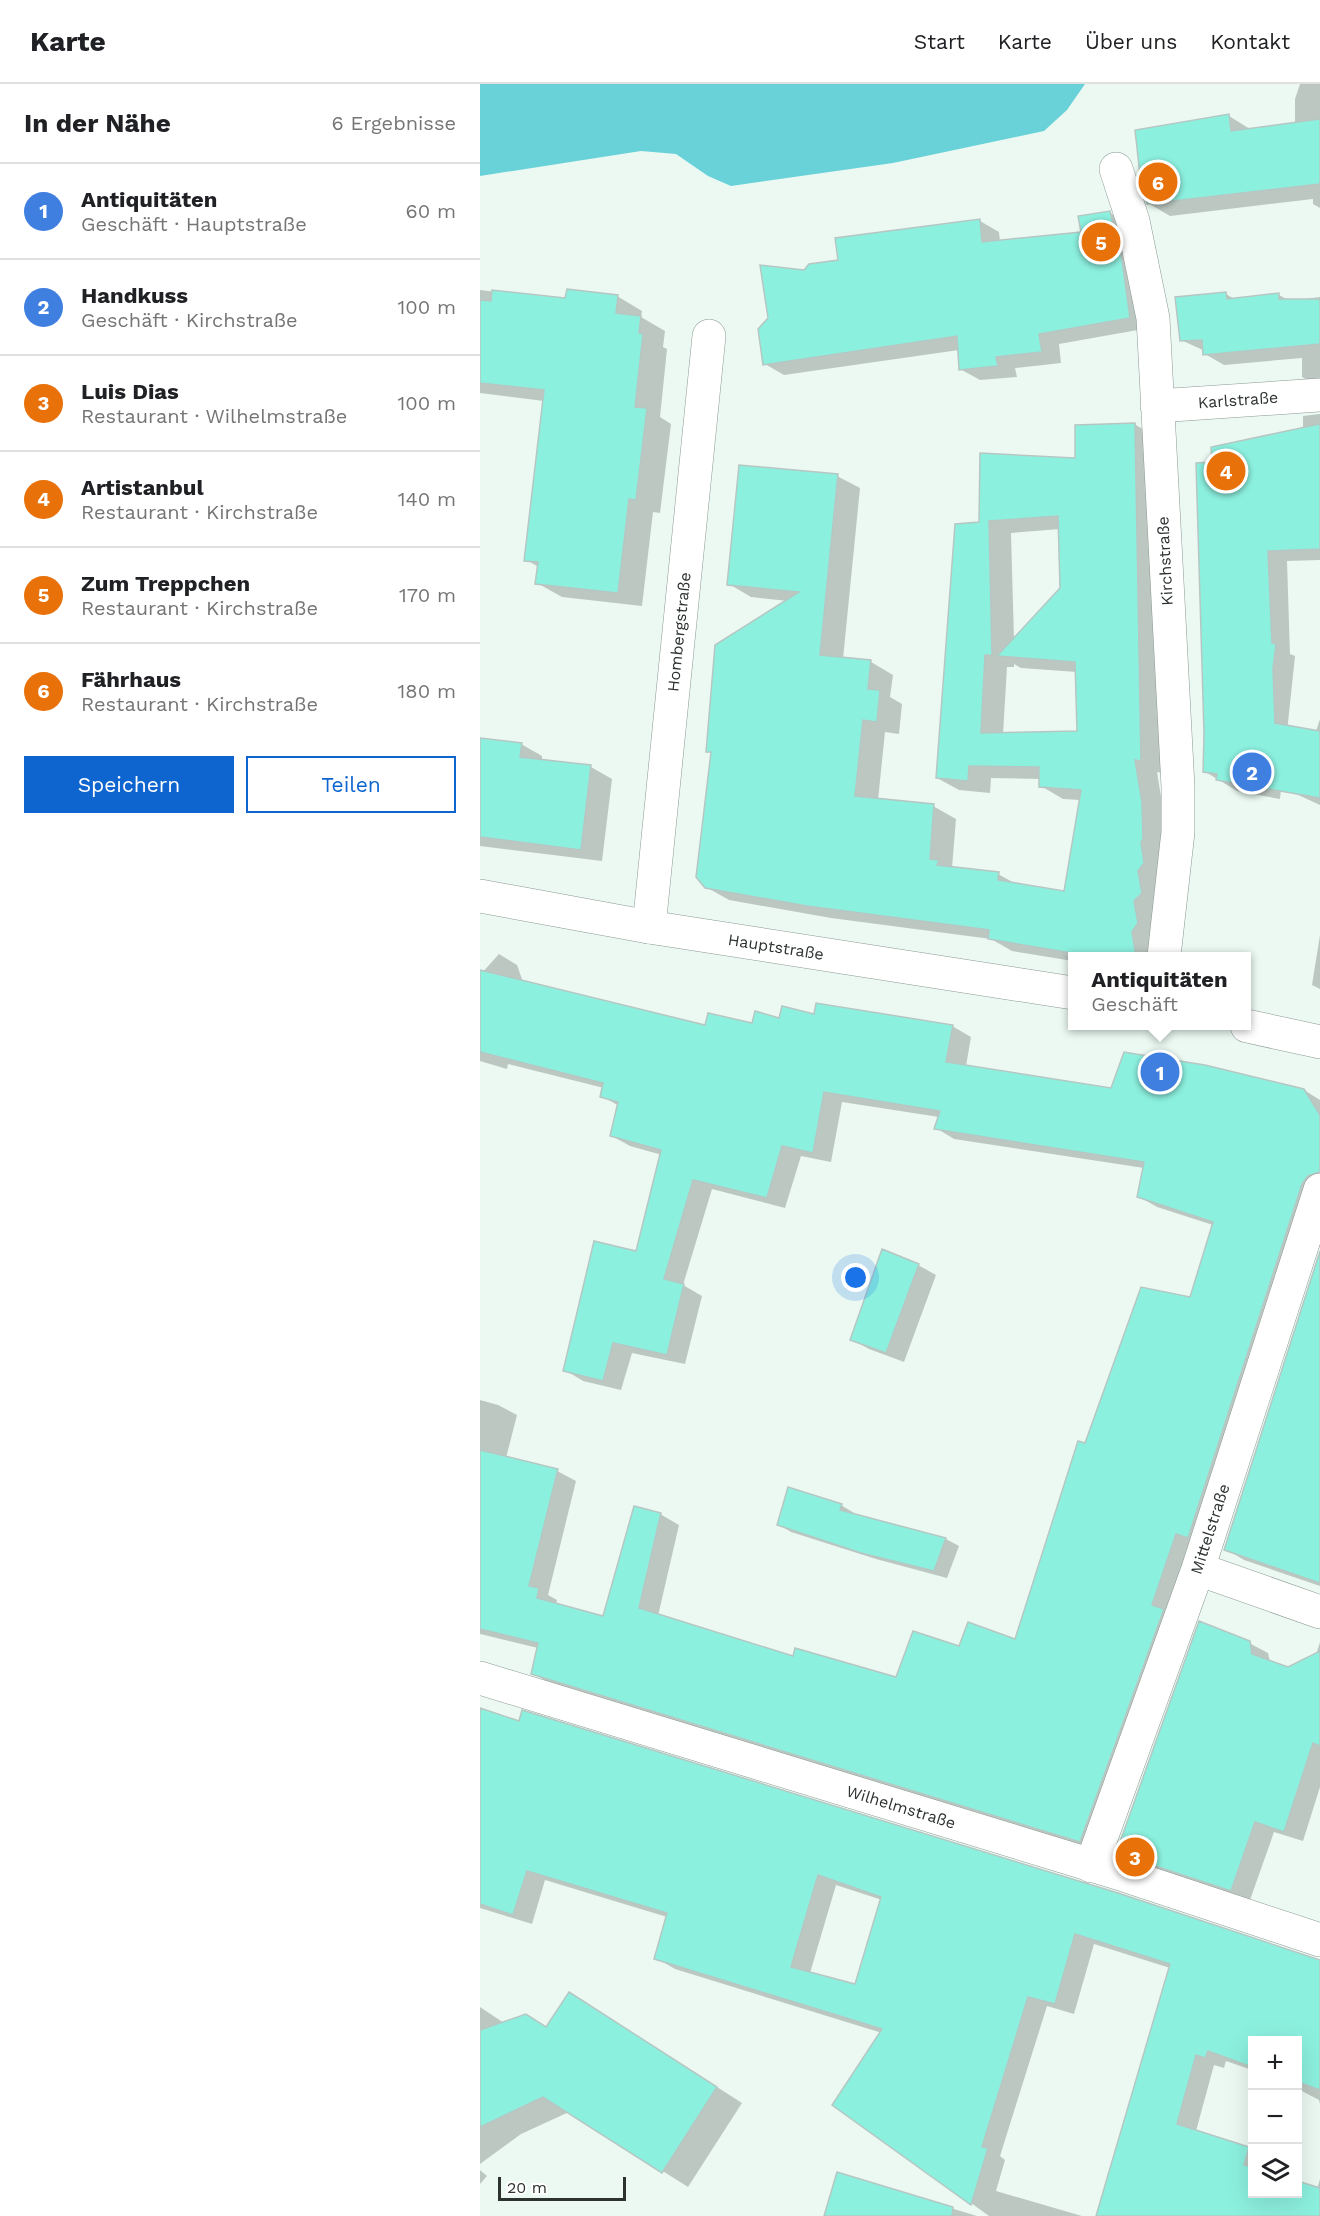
<!DOCTYPE html>
<html lang="de">
<meta charset="utf-8">
<style>
body{margin:0;font-family:"Work Sans",sans-serif;background:#f2f2f2;color:#202124}
.controls{position:absolute;right:18px;bottom:18px;display:grid;overflow:hidden;border-radius:0px;box-shadow:0 6px 24px #0002}
.controls button{width:54px;height:54px;display:grid;place-items:center;padding:0;border:0;border-bottom:2px solid #e0e0e0;background:#fff;color:#202124;font:30px sans-serif}
.scale{position:absolute;left:18px;bottom:15px;width:128px;box-sizing:border-box;padding-left:6px;border:3px solid #2c322f;border-top:0;font-size:16px;line-height:21px;white-space:nowrap;color:#2c322f;-webkit-text-stroke:4px #fff;paint-order:stroke}
.you{position:absolute;left:376px;top:1194px;width:21px;height:21px;margin:-15px;border:4px solid #fff;border-radius:50%;background:#1a73e8;box-shadow:0 0 0 9px #1a73e833}
.badge{display:grid;place-items:center;width:39px;height:39px;border-radius:50%;background:#0e65cf;color:#fff;font-size:20px;font-weight:700}
.pin{position:absolute;translate:-50% -50%;border:3px solid #fff;box-shadow:0 2px 6px #0006}
.popup{position:absolute;left:588px;top:868px;width:183px;height:78px;box-sizing:border-box;display:grid;place-content:center;border-radius:0px;background:#fff;filter:drop-shadow(0 2px 4px #0005);font-size:20px;white-space:nowrap;color:#757577}
.popup b{font-size:22px;color:#202124}
.popup::after{content:'';position:absolute;left:50%;top:100%;margin-left:-12px;border:12px solid transparent;border-top-color:#fff}
.list{margin:0;padding:0;list-style:none}
h2{display:flex;justify-content:space-between;align-items:center;height:78px;margin:0;padding:0 24px;font-size:26px}
h2 small{font-size:20px;font-weight:400;color:#757577}
.list li{display:grid;grid-template-columns:39px 1fr auto;gap:18px;align-items:center;box-sizing:border-box;height:96px;padding:0 24px;border-top:2px solid #e0e0e0}
.list b{display:block;font-size:22px;white-space:nowrap}
.list p{margin:0;font-size:20px;white-space:nowrap;color:#757577}
.list em{font-size:20px;font-style:normal;color:#757577}
.actions{display:flex;gap:12px;padding:18px 24px}
.actions a{flex:1;padding:14px 0;border:2px solid #0e65cf;border-radius:0px;text-align:center;font-size:21px;color:#0e65cf}
.actions .main{background:#0e65cf;color:#fff}
.icon{flex:none;width:33px;height:33px;fill:none;stroke:currentColor;stroke-width:2;stroke-linecap:round;stroke-linejoin:round}
.map{position:relative;flex:none;width:840px;height:2132px;overflow:hidden}
header{display:flex;align-items:center;gap:36px;box-sizing:border-box;height:84px;padding:0 30px;background:#fff;border-bottom:2px solid #e0e0e0}
header strong{font-size:28px}
nav{display:flex;gap:33px;margin-inline-start:auto;font-size:21px}
main{display:flex}
aside{flex:1;background:#fff}
.map>svg:first-child{display:block}
.water{fill:#69d2d9}
.shadow{fill:#0003;fill-rule:evenodd}
.building{fill:#8cf0df;stroke:#b6c7c3;stroke-width:1.5;fill-rule:evenodd}
.lines{fill:none;stroke-linecap:round;stroke-linejoin:round}
.street-casing{stroke:#8b9992;stroke-width:34}
.secondary-casing{stroke:#8b9992;stroke-width:34}
.street{stroke:#fff;stroke-width:33}
.secondary{stroke:#fff;stroke-width:33}
.labels{text-anchor:middle;dominant-baseline:central;stroke-width:4.5;stroke-linejoin:round;paint-order:stroke}
.street-label{font-size:16px;fill:#2c322f;stroke:#fff}
</style>
<header>
<strong>Karte</strong>
<nav><a>Start</a><a>Karte</a><a>Über uns</a><a>Kontakt</a></nav>
</header>
<main>
<aside>
<h2>In der Nähe<small>6 Ergebnisse</small></h2>
<ul class="list">
<li><span class="badge" style="background:#3f7fe0">1</span><div><b>Antiquitäten</b><p>Geschäft · Hauptstraße</p></div><em>60 m</em></li>
<li><span class="badge" style="background:#3f7fe0">2</span><div><b>Handkuss</b><p>Geschäft · Kirchstraße</p></div><em>100 m</em></li>
<li><span class="badge" style="background:#e8710a">3</span><div><b>Luis Dias</b><p>Restaurant · Wilhelmstraße</p></div><em>100 m</em></li>
<li><span class="badge" style="background:#e8710a">4</span><div><b>Artistanbul</b><p>Restaurant · Kirchstraße</p></div><em>140 m</em></li>
<li><span class="badge" style="background:#e8710a">5</span><div><b>Zum Treppchen</b><p>Restaurant · Kirchstraße</p></div><em>170 m</em></li>
<li><span class="badge" style="background:#e8710a">6</span><div><b>Fährhaus</b><p>Restaurant · Kirchstraße</p></div><em>180 m</em></li>
</ul>
<div class="actions"><a class="main">Speichern</a><a>Teilen</a></div>
</aside>
<div class="map">
<svg width="840" height="2132" viewBox="0 0 840 2132">
<rect width="100%" height="100%" fill="#ebf9f2"/>
<path class="water" d="M0 0H605L587 26 564 47 413 79 251 102 228 92 196 70 161 67 0 92Z"/>
<path class="shadow" d="M820 0H840V124L833 120V115L690 132 668 119 749 32 770 45 815 39V15Z
M630 129 650 140 669 244 579 260 581 279 535 284 537 293 500 296 480 285 479 266 304 291 285 280 324 188 500 137 519 148 520 158 602 149Z
M0 206 87 216 137 212 162 227 161 233 185 247 183 263 187 265 180 333 191 340 180 429 173 428 162 522 82 513 57 499 59 483 46 476 64 317 0 309Z
M746 210 756 216 799 211 810 217 840 213V303L822 293V274L744 281 725 270V267L701 256Z
M840 330V476L807 477 810 570 815 572 800 715 757 707 724 687 734 380 823 344V332Z
M654 340 677 353 683 689 677 688 684 731 675 872H593V877L532 867 511 855 351 834 249 816 226 803 232 670 227 667 308 517 271 513 249 500 357 392 380 404 363 575 391 578 413 591 410 613 422 620 419 650 405 648 398 716 453 722 476 735 472 784 518 790 538 801 585 809 600 716 583 715 561 702V695L511 694 510 709 479 706 457 694 500 439ZM580 445 582 505 534 556 531 449ZM534 580 541 584 597 588 599 649 523 650 527 583H534Z
M840 635V721L816 710Z
M0 656 41 660 62 672V677L111 683 132 695 122 777 0 762Z
M840 851V905L832 901Z
M19 870 37 881 43 898 226 943 273 941 335 932 472 942 491 953 486 982 632 1006H824L840 1016V1112L618 1767 71 1600 52 1589 58 1564 0 1550V1316L18 1321 37 1331 26 1374 77 1387 96 1397 68 1511 77 1516 76 1520 124 1533 180 1430 199 1441 178 1532 314 1574 417 1595 480 1564 536 1557 606 1361 711 1215 733 1141 677 1123 658 1112 664 1084 474 1055 456 1044 459 1033 362 1018 351 1078 321 1072 305 1124 232 1105 203 1201 222 1212 205 1280 152 1269 141 1306 103 1297 85 1286 157 1169 182 1071 150 1062 132 1052 139 1022 122 1012 124 1004 28 980 27 985 0 977V891Z
M840 1172V1502L764 1476 746 1465Z
M438 1181 456 1191 424 1278 389 1265 371 1255Z
M361 1421 374 1429 373 1431 466 1455 479 1462 467 1494 396 1475 311 1448 298 1440Z
M840 1558V1703L823 1757 794 1748 770 1816 656 1779 638 1768 769 1559 788 1569 790 1578 808 1585 836 1571Z
M0 1626 840 1878V2020L839 2016 818 2005V1956H772V1986L746 1977 744 1984 734 1981 716 2047 772 2067V2110H818V2099L837 2105 840 2095V2132H790L654 2084 690 1884 614 1860 594 1930 567 1922 520 2072 525 2076 516 2107 602 2132H509L354 2020 402 1949 195 1885 176 1874 187 1833 65 1796 52 1840 0 1824ZM356 1801 402 1816 376 1902 330 1889Z
M0 1923 24 1939 46 1932 67 1944 115 1925 262 2019 208 2103 89 2028 41 2050 0 2080Z
M0 2086 7 2092 0 2100Z
M358 2090 497 2132H345Z"/>
<path class="building" d="M749 30 751 47 840 35V100L667 120 661 100 655 46Z
M630 127 642 176 650 234 559 250 562 268 516 273 518 282 479 286 477 252 283 281 278 245 288 234 280 181 324 186 329 180 358 176 355 154 500 135 502 158 601 148 598 132Z
M87 205 138 211 136 229 161 232 159 249 163 250 155 323 167 324 156 416 149 415 138 509 55 500 58 478 44 477 64 306 0 299V216L11 217 12 206 85 214Z
M746 208 747 215 799 209V215H840V260L723 271 722 256 700 257 695 213Z
M655 339 661 677 655 676 662 718 663 755 661 758 664 779 658 787 662 809 654 817 658 839 652 848 656 873H616L508 855 509 846 327 822 225 804 216 793 231 668H226L235 561 319 508 247 501 259 381 358 390 340 571 391 576 388 605 400 606 397 638 383 636 375 712 454 720 450 775 459 776 457 781 519 788 518 796 584 807 601 706 559 703V683L489 682 488 697 456 694 475 440 499 438 500 369 595 374V341ZM578 432 580 504 517 572 595 578 597 647 501 649 505 571H512L509 437Z
M840 340V465L788 467 792 559 796 560 793 585 795 639 840 647V714L736 696 737 690 723 688 724 650 716 379 732 378 731 363Z
M0 654 42 659 40 673 111 681 101 766 0 753Z
M0 886 225 941 228 929 272 939 275 927 299 934 302 922 334 930 336 919 473 941 466 978 631 1004 644 968 725 981 824 1005 840 1031V1088L828 1092 822 1100 708 1454 696 1450 672 1521 684 1525 600 1758 51 1590 58 1559 0 1545V1366L78 1385 49 1502 59 1504 57 1514 123 1532 154 1422 181 1429 159 1524 313 1572 315 1564 416 1593 433 1547 479 1562 488 1538 535 1555 598 1357 605 1359 661 1203 710 1213 733 1138 657 1113 664 1078 454 1045 460 1027 344 1008 333 1069 302 1062 287 1114 213 1096 184 1195 204 1200 187 1271 133 1259 123 1297 83 1287 114 1157 156 1167 181 1066 130 1052 138 1018 120 1013 123 999 0 968Z
M402 1165 439 1180 406 1269 370 1256Z
M840 1167V1499L744 1466Z
M308 1403 362 1420 360 1426 466 1454 454 1487 381 1469 297 1441Z
M719 1537 770 1557 772 1570 808 1583 840 1567V1662L833 1659 804 1748 775 1738 751 1807 636 1769Z
M0 1624 39 1637 42 1626 638 1809 840 1876V2006L818 1998V1956H772V1983L728 1967 725 1974 716 1971 697 2040 769 2063 764 2081 772 2083V2109H818V2097L840 2104V2132H616L690 1880 595 1850 575 1920 548 1913 502 2063 508 2064 491 2121 352 2021 402 1945 174 1875 187 1829 47 1787 33 1831 0 1820ZM338 1791 401 1813 375 1900 311 1883Z
M89 1908 237 2003 182 2089 63 2013 0 2043V1946L46 1930 66 1943Z
M357 2088 473 2123 472 2132H344Z"/>
<g class="lines">
<g class="street-casing">
<path id="street" d="M636 85 653 137 673 234 698 703V748L684 872
M677 322 840 311
M169 843 229 252
M718 1485 840 1528
M0 1594 644 1791 840 1856
M611 1782 718 1485 840 1106"/>
</g>
<g class="secondary-casing">
<path id="secondary" d="M0 812 169 843 593 909
M767 942 840 958"/>
</g>
<use href="#street" class="street"/>
<use href="#secondary" class="secondary"/>
</g>
<g class="labels">
<g class="street-label">
<text transform="translate(758 316) rotate(-4)">Karlstraße</text>
<text transform="translate(685 477) rotate(-93)">Kirchstraße</text>
<text transform="translate(199 548) rotate(-84)">Hombergstraße</text>
<text transform="translate(296 863) rotate(9)">Hauptstraße</text>
<text transform="translate(730 1445) rotate(-72)">Mittelstraße</text>
<text transform="translate(421 1723) rotate(17)">Wilhelmstraße</text>
</g>
</g>
</svg>
<div class="controls">
<button>+</button>
<button>−</button>
<button><svg class="icon" aria-label="layers" viewBox="0 0 24 24"><path d="M12 4l9 5-9 5-9-5zM3 14l9 5 9-5"/></svg></button>
</div>
<div class="scale">20 m</div>
<div class="you"></div>
<div class="pin badge" style="left:680px;top:988px;background:#3f7fe0">1</div>
<div class="popup"><b>Antiquitäten</b>Geschäft</div>
<div class="pin badge" style="left:772px;top:688px;background:#3f7fe0">2</div>
<div class="pin badge" style="left:655px;top:1773px;background:#e8710a">3</div>
<div class="pin badge" style="left:746px;top:387px;background:#e8710a">4</div>
<div class="pin badge" style="left:621px;top:158px;background:#e8710a">5</div>
<div class="pin badge" style="left:678px;top:98px;background:#e8710a">6</div>
</div>
</main>
